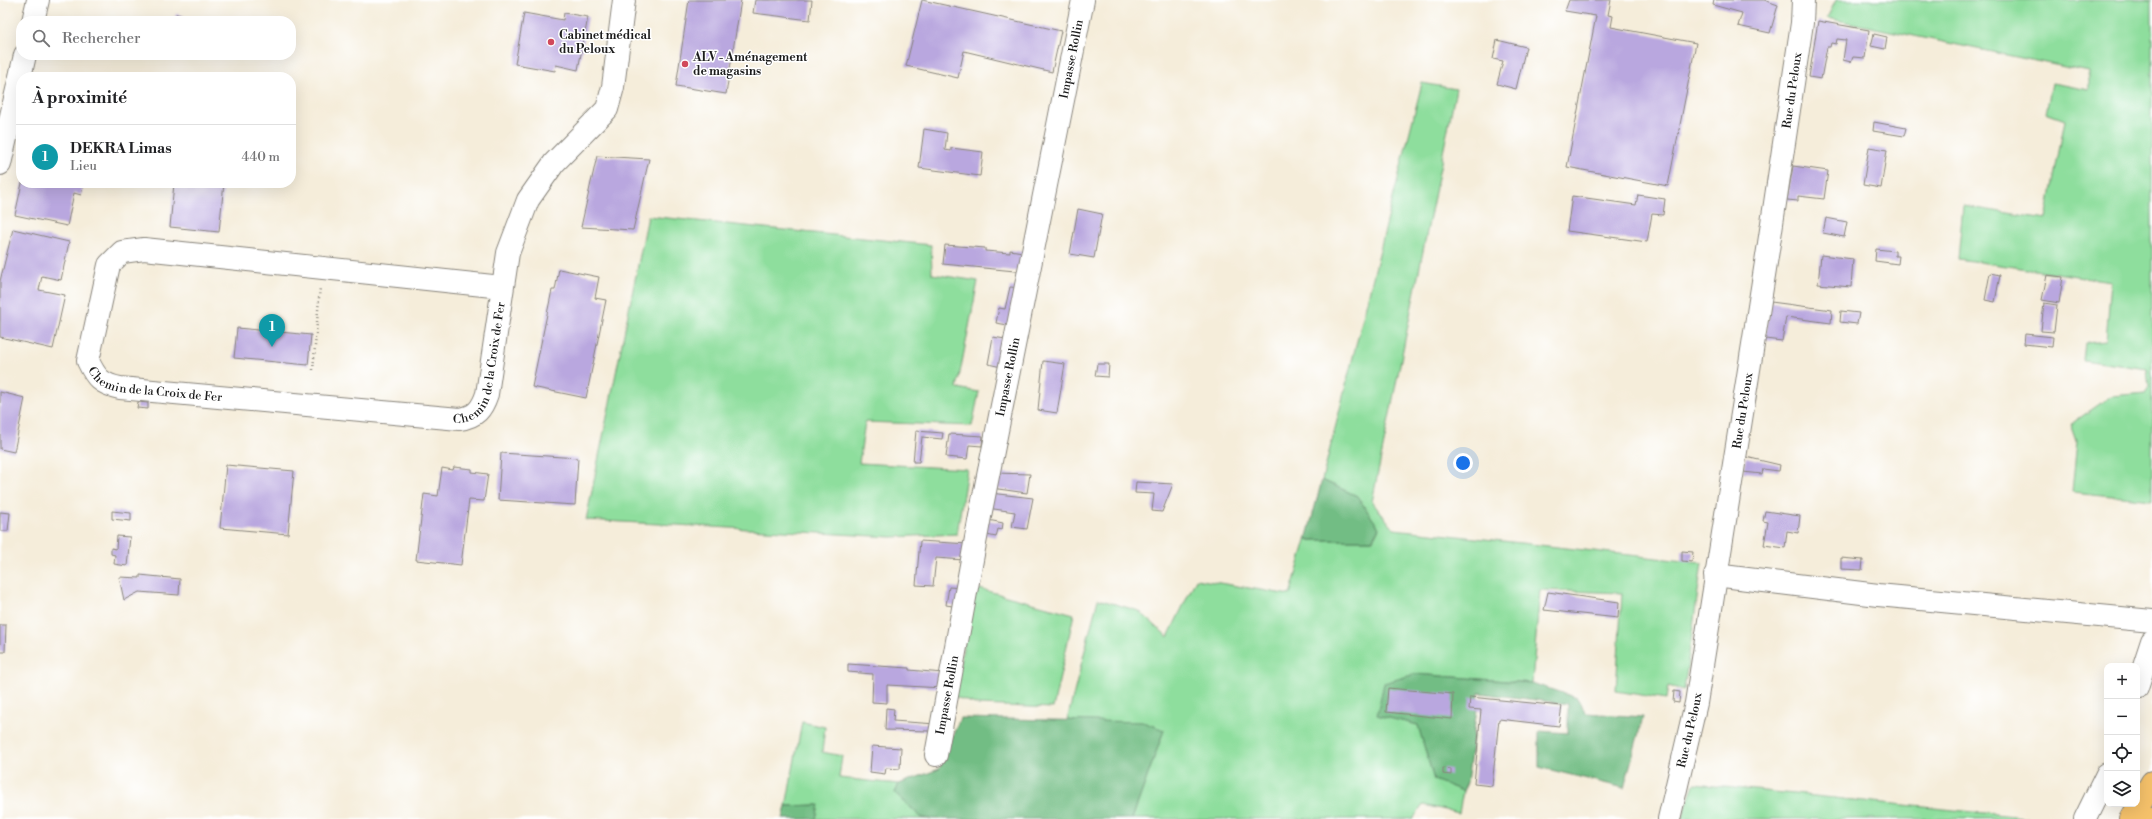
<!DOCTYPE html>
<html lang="fr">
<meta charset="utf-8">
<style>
body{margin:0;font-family:"Libre Bodoni",serif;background:#f2f2f2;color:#202124}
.controls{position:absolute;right:12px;bottom:12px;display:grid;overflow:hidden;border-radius:8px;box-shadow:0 4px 16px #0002}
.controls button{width:36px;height:36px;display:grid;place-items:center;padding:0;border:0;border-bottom:1px solid #e0e0e0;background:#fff;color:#202124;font:20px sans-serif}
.you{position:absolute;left:1463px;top:463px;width:14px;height:14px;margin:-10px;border:3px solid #fff;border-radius:50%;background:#1a73e8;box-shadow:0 0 0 6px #1a73e833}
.badge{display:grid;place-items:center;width:26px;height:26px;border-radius:50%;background:#1a73e8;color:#fff;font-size:13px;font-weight:700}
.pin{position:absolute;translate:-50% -33px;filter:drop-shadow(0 1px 2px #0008)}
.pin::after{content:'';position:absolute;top:21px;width:14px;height:12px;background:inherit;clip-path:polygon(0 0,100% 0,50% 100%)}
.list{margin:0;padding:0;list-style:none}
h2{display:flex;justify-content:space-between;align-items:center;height:52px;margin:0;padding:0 16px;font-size:17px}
h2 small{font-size:13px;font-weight:400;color:#757577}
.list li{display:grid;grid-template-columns:26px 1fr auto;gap:12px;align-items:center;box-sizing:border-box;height:64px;padding:0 16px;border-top:1px solid #e0e0e0}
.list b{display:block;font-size:15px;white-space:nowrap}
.list p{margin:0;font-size:13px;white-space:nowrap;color:#757577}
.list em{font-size:13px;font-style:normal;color:#757577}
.icon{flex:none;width:22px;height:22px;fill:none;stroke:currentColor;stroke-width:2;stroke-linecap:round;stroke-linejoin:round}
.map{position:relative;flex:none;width:2152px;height:819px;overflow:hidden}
.search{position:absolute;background:#fff;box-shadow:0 4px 16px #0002;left:16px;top:16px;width:280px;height:44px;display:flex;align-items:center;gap:10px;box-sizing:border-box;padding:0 14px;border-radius:16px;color:#757577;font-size:15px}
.panel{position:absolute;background:#fff;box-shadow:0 4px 16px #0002;left:16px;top:72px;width:280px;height:116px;border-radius:16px}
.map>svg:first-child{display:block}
.green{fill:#8ede9d;stroke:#557d5c}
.forest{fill:#72bd84;stroke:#476c50}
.building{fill:#b9a7df}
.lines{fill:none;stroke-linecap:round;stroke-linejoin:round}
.minor-casing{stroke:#88847b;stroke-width:24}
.highway-casing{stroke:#88847b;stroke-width:24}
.path{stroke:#88847b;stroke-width:2.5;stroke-dasharray:1 3;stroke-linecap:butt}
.minor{stroke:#fff;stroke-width:22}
.highway{stroke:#f5c16b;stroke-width:22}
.poi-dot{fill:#d1495b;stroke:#fff;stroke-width:1.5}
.labels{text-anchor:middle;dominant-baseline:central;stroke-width:3;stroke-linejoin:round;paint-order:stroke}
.poi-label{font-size:12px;font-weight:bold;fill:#1c1c1c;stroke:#fff;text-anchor:start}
.street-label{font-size:12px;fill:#1c1c1c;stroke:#fff}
</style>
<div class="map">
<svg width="2152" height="819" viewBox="0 0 2152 819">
<rect width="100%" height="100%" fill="#fff"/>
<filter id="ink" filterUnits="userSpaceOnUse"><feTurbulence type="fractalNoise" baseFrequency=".025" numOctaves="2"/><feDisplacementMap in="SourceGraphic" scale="8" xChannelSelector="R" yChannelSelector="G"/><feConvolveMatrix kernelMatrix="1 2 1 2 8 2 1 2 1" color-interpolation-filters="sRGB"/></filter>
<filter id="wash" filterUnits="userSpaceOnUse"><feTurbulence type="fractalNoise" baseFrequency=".012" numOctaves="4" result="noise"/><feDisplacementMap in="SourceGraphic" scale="16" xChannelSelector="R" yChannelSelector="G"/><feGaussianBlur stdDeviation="0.9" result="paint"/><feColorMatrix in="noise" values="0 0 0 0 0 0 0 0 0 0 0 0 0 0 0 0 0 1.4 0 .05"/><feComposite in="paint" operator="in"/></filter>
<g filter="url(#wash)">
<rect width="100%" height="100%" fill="#f5edda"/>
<path class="green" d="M1836 0H2152V500L2072 492 2077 441 2071 424 2111 396 2145 393 2149 387 2147 369 2083 360 2085 343 2106 341 2111 281 1958 259 1963 206 2046 219 2065 120 2046 113 2052 83 2089 90V72L1827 18Z
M1422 83 1456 89 1372 502 1394 529 1702 563 1684 690 1668 686 1666 699 1616 691 1622 593 1540 590 1532 683 1415 674 1377 715 1418 725 1434 780 1463 791 1459 813 1423 805 1413 819H1132L1164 730 1067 720 1098 599 1139 611 1168 637 1196 579 1290 595 1306 540H1373L1379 528 1357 496 1322 480Z
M648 216 931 245 932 274 978 281 957 388 979 392 972 426 865 422 859 463 967 469 957 534 892 537 586 520Z
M976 588 1074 614 1053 708 978 705 953 696Z
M802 722 825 727 822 752 842 756 839 778 899 784 895 793 921 817 930 819H816L818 805 786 806Z
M1694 784 2044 819H1682Z"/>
<path class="forest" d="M1322 480 1357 496 1379 528 1372 540H1306Z
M1415 674 1532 683 1577 698 1586 713 1643 717 1624 788 1539 767V731L1568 733V704L1479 693 1467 783 1463 791 1434 780 1418 725 1377 715 1384 683Z
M960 718 1143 722 1164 730 1132 819H930L921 817 895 793 899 784 939 769Z
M819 805 816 819H783L786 806Z"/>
<g id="blocks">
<path class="building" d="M689 0H741L726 94 676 86Z
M755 0H812L810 20 753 13Z
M922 0 1061 31 1052 72 964 51 958 78 906 66Z
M1569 0H1611L1608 15 1613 16 1611 27 1696 43 1668 186 1567 167 1596 16 1565 11Z
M1714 0H1764L1778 5 1770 33 1738 26 1742 13 1713 5Z
M524 13 563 20 564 13 588 17 578 70 556 65 555 71 515 64Z
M176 14 184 16 183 21H174Z
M1818 21 1869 30 1865 58 1853 57 1851 62 1843 60 1846 40 1837 39 1836 44 1831 43 1830 47H1827L1821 79 1809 77Z
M1874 34 1887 37 1885 49 1871 46Z
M1497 40 1526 47 1516 89 1497 84 1503 61 1493 59Z
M1874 122 1906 128 1904 136 1873 131Z
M924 129 947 133 945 150 951 151V148L983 152 980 176 919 168Z
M1869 147 1887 150 1881 188 1863 185Z
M597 156 649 159 633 230 581 227Z
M1793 166 1828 171 1824 199 1798 196V201L1787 200Z
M22 183H84L81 195 74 193 67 226 15 215Z
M174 183H224L219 232 170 227Z
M1638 195 1665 199 1663 215 1652 214 1647 242 1567 231 1572 196 1636 205Z
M1078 209 1102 214 1094 258 1070 254Z
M1826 218 1847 222 1844 237 1823 233Z
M13 229 69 242 61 280 42 276 39 290 65 295 53 349 0 337V281Z
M945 245 985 248V251L1010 253V250L1029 253 1025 272 943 264Z
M1876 249 1895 251V256H1899L1898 264 1875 261Z
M1821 255 1853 259 1851 287 1818 284Z
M559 269 599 277 595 298 606 300 586 398 532 387 552 290H555Z
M1990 273 2000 275 1995 302 1985 300Z
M2047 275 2063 277 2059 303 2042 300Z
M1010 287 1022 288 1014 326 996 323 999 308 1005 309Z
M1771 302 1832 310 1831 323 1786 317 1782 341 1765 339Z
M2044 303 2057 305 2054 332 2041 331Z
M1841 311 1859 313 1857 324 1840 322Z
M237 328 311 335 308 365 234 358Z
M2025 334 2053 337 2052 347 2024 344Z
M993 337 1011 340 1006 368 988 364Z
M1043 361 1065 364 1057 413 1038 410Z
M1097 364H1109L1108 377 1095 376Z
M0 392 25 398 14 452 0 449Z
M138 402 148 403V409L137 408Z
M916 431 943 433 942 439 922 437 919 462H913Z
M949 434 983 436 982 446 969 445 967 459 946 457Z
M501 453 578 458 575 505 498 500Z
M1746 457 1780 465 1779 471 1763 469 1762 474 1743 472Z
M226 465 294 471 288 534 220 528Z
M454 467 472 469V472L488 474 484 501 469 500 461 565 416 560 424 494 438 496 442 468 453 470Z
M994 473 1030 474 1027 493 991 488Z
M1136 482 1173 484 1162 512 1152 511 1154 494 1135 493Z
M990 493 1033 498 1027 529 1012 527 1015 512 987 508Z
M112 511 131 513V521L112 519Z
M1765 511 1800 516 1798 533 1787 531 1785 548 1764 545 1768 522 1763 521Z
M0 512 10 513 8 531H0Z
M988 520 1003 523 1002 530 998 529 996 537 982 534Z
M117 536 130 537 127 566 114 564 115 555 111 554V548L116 549Z
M920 541 968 544 964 560 936 558 933 586 916 585Z
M1682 551 1693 552 1692 562 1682 561Z
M1841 558 1863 560 1862 570 1841 569Z
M140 575 180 579 179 595 139 592 124 600 119 577 140 578Z
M949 587 961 588 959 607 946 605Z
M1548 592 1619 602 1618 618 1544 610Z
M0 625H6L5 652H0Z
M848 664 909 668V670L943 673V688L887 685V703L872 702 873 674 848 672Z
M1388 688 1453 694 1452 719 1386 712Z
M1674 691 1680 692 1679 703 1673 702Z
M1470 697 1562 706 1559 726 1499 719 1492 786 1474 784 1481 710 1469 709Z
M886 708 894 709 893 721 936 724 930 731 885 730Z
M872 746 901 748 900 769 886 768 885 774 870 772Z
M1443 768 1451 769V775L1443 774Z"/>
</g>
</g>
<g filter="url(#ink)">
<use href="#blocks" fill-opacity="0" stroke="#88847b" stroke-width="1"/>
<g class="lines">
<g class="minor-casing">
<g id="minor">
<path d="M33 21 38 0"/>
<path d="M0 164 25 55"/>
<path id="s1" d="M502 287 144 249 122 252 109 265 88 361C96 378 101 384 120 388L459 419C476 417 482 409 487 394L508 253 528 200 554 163 607 109 613 87 624 0"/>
<path d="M1715 575 1878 595 2152 621"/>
<path d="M2137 687 2152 641"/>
<path id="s2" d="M936 755 981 511 1083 0"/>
<path id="s3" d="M1669 819 1696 703 1768 250 1802 23 1803 0"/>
<path d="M2085 819 2107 774"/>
</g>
</g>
<g class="highway-casing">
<path id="highway" d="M2131 819 2152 782
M2152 819V818"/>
</g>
<path class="path" d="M313 370 320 287"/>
<use href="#minor" class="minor"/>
<use href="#highway" class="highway"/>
</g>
</g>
<g class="poi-dot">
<circle cx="551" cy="42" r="4"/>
<circle cx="685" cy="64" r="4"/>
</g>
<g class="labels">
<g class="poi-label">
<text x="559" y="35">Cabinet médical<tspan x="559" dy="14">du Peloux</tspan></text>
<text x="693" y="57">ALV - Aménagement<tspan x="693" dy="14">de magasins</tspan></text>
</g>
<g class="street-label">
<text stroke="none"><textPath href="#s2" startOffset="709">Impasse Rollin</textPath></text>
<text stroke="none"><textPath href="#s3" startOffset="739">Rue du Peloux</textPath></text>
<text stroke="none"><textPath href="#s1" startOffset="947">Chemin de la Croix de Fer</textPath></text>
<text stroke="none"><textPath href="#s2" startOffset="385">Impasse Rollin</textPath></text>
<text stroke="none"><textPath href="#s1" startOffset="576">Chemin de la Croix de Fer</textPath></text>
<text stroke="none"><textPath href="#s3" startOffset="415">Rue du Peloux</textPath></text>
<text stroke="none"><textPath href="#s2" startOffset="61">Impasse Rollin</textPath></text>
<text stroke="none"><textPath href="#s3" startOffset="91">Rue du Peloux</textPath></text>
</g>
</g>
</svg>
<div class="controls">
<button>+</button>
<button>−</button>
<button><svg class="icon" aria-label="locate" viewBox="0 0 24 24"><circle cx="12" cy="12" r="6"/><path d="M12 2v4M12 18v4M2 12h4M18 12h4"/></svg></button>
<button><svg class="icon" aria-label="layers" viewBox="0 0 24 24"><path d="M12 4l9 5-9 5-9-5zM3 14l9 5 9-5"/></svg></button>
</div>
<div class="you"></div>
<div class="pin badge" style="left:272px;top:347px;background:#0f9aa8">1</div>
<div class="search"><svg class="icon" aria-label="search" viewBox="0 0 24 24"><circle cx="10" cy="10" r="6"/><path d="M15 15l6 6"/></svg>Rechercher</div>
<section class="panel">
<h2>À proximité<small></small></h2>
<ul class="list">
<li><span class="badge" style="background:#0f9aa8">1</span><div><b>DEKRA Limas</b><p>Lieu</p></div><em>440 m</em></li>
</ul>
</section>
</div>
